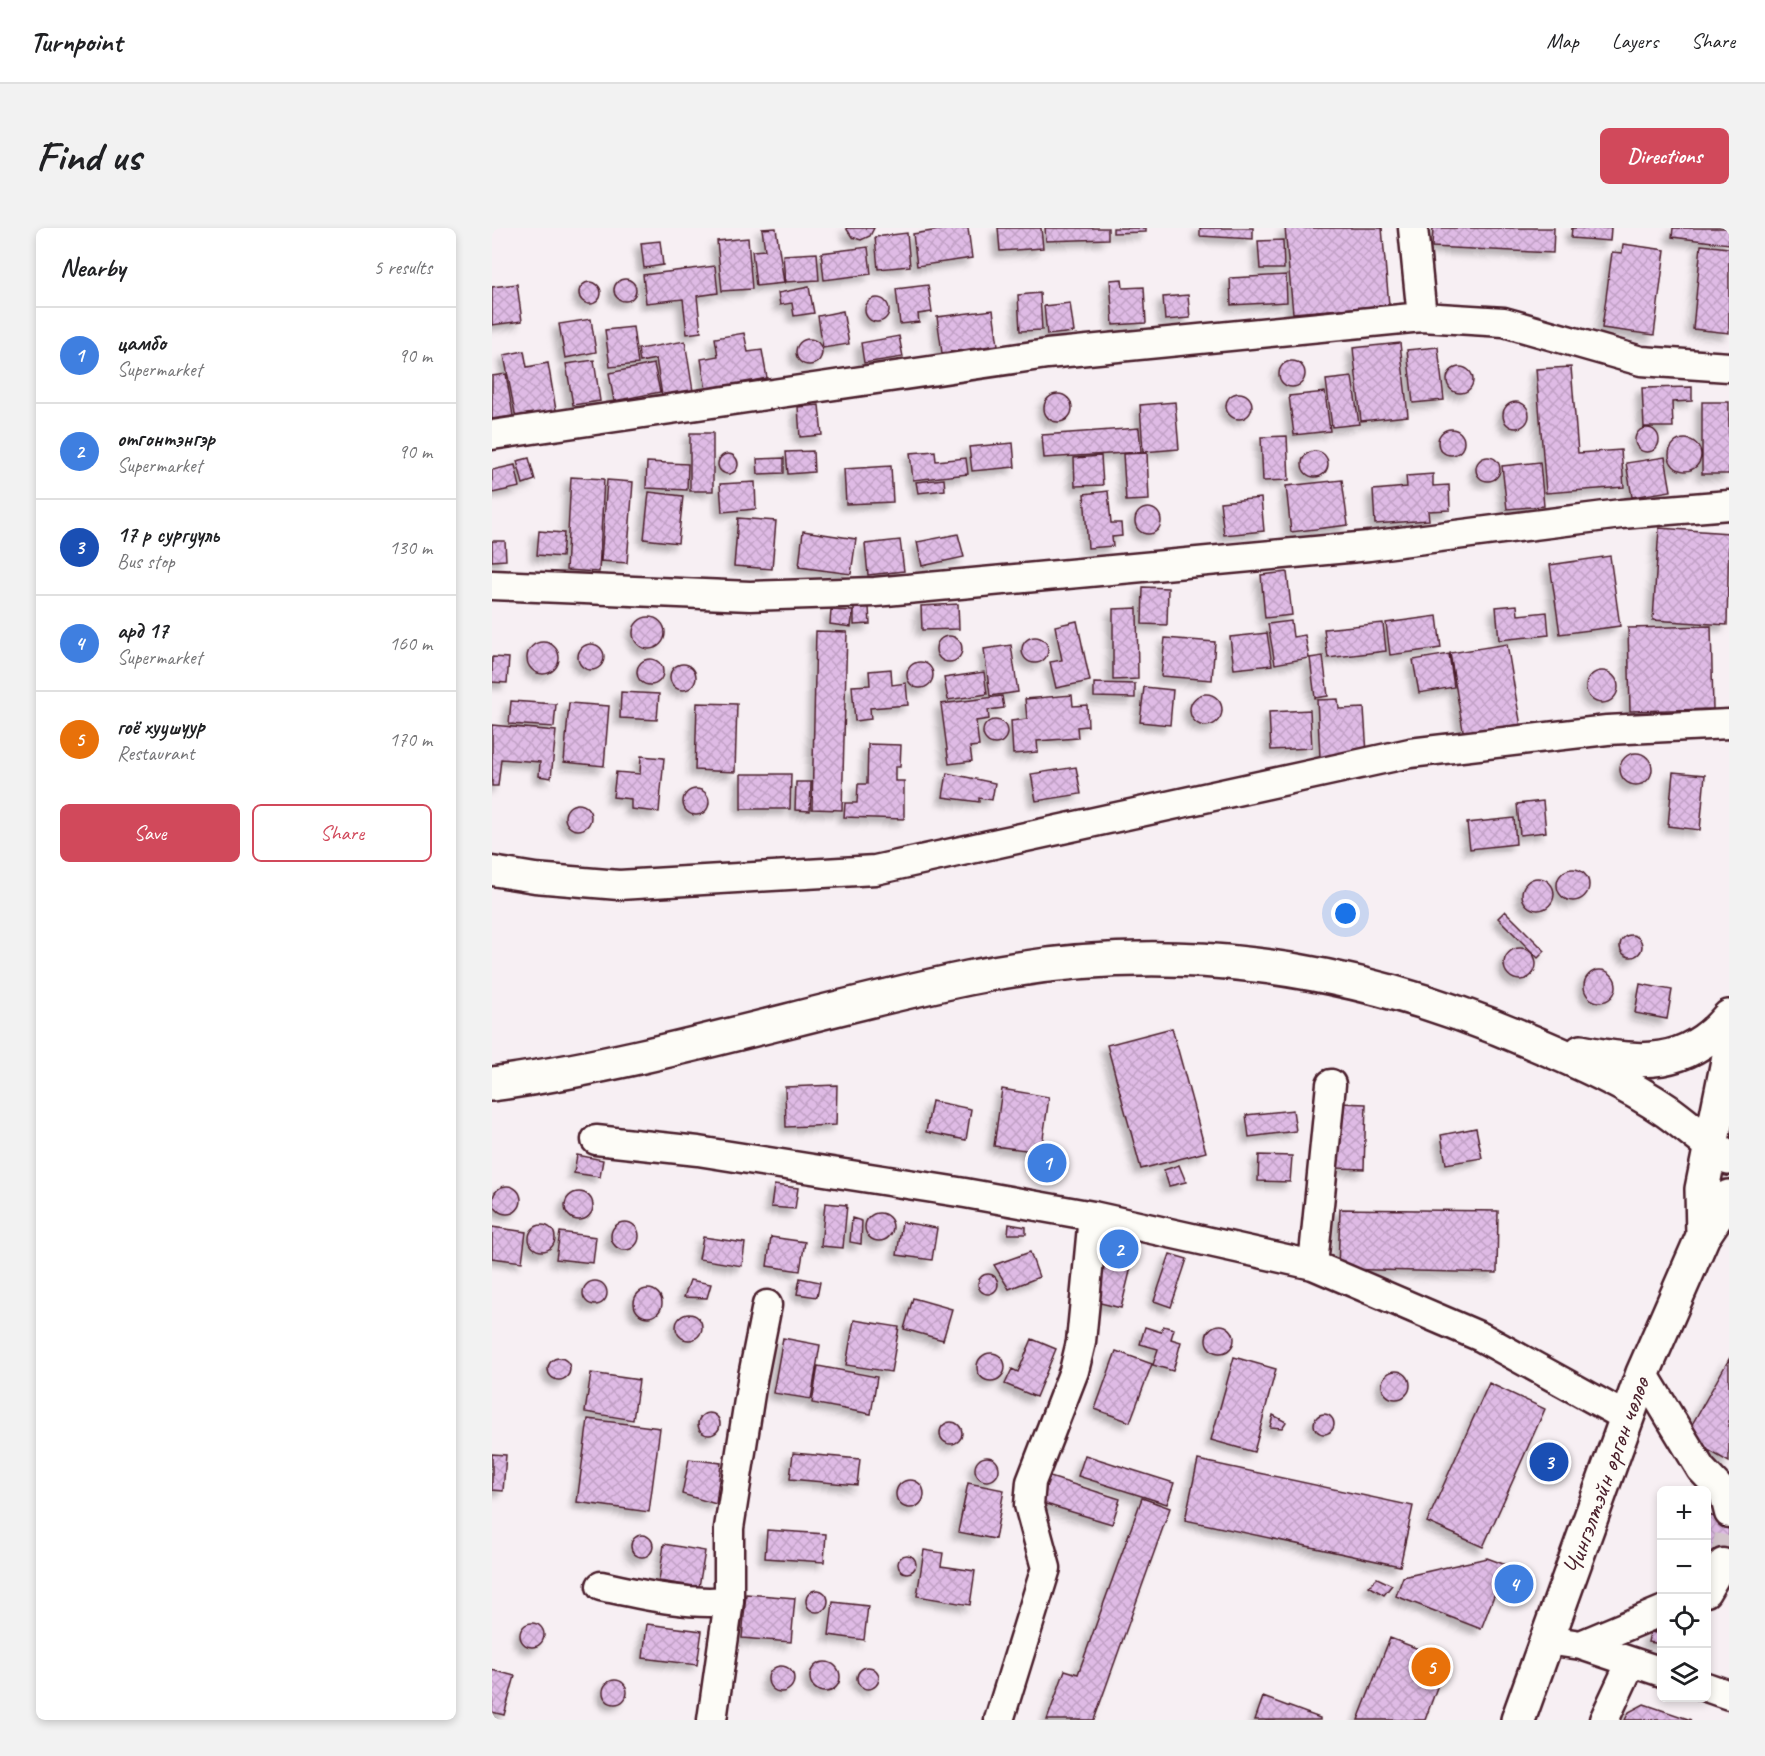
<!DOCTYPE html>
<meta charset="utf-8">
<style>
body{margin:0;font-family:Caveat,sans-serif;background:#f2f2f2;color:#202124}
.controls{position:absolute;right:18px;bottom:18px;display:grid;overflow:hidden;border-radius:9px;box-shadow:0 3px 9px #0003}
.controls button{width:54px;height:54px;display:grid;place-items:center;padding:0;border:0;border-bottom:2px solid #e0e0e0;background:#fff;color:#202124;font:30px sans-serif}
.you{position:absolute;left:854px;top:686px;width:21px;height:21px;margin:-15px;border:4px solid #fff;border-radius:50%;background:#1a73e8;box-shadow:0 0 0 9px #1a73e833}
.badge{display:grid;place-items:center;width:39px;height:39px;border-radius:50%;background:#d1495b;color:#fff;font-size:20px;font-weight:700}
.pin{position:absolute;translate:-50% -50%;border:3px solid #fff;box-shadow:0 2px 6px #0006}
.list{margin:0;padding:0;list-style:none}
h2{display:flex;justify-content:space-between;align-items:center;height:78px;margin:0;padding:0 24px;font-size:26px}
h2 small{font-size:20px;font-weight:400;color:#757577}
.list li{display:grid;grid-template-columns:39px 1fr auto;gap:18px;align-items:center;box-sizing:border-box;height:96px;padding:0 24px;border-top:2px solid #e0e0e0}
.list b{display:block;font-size:22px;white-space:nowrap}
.list p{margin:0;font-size:20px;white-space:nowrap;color:#757577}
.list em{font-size:20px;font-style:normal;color:#757577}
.actions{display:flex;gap:12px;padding:18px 24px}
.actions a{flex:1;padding:14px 0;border:2px solid #d1495b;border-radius:9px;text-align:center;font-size:21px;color:#d1495b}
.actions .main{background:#d1495b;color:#fff}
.icon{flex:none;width:33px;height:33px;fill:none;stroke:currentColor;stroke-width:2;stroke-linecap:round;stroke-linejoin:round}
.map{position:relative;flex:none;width:1237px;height:1492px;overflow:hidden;border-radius:9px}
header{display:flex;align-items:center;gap:36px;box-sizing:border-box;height:84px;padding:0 30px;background:#fff;border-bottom:2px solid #e0e0e0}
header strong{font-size:28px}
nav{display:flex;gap:33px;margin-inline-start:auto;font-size:21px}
.intro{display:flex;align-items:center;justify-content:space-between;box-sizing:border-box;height:144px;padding:0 36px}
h1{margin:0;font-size:42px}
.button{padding:15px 27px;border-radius:9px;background:#d1495b;color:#fff;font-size:21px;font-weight:700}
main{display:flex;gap:36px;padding:0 36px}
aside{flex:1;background:#fff;border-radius:9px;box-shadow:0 3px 9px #0003}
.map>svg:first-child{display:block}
.building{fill:url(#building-cross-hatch);stroke:#4a1f2b;stroke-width:1.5;filter:url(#shadow)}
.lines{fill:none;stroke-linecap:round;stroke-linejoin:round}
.minor-tunnel{stroke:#d4c5cb;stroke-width:28;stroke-dasharray:28 14;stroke-linecap:butt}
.minor-casing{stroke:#4a1f2b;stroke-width:33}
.major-casing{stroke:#4a1f2b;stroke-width:38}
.minor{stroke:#fdfcf7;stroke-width:28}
.major{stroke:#fdfcf7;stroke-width:33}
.labels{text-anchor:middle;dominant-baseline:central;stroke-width:6;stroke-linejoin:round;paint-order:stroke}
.street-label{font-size:26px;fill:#4a1f2b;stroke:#fdfcf7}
</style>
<header>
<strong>Turnpoint</strong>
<nav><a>Map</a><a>Layers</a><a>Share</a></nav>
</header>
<div class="intro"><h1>Find us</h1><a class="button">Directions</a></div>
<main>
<aside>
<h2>Nearby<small>5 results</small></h2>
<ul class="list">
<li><span class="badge" style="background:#3f7fe0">1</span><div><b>цамбо</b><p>Supermarket</p></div><em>90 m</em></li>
<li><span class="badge" style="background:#3f7fe0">2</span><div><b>отгонтэнгэр</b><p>Supermarket</p></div><em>90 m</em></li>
<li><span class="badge" style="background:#1a4fb4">3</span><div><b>17 р сургууль</b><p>Bus stop</p></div><em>130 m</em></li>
<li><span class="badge" style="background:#3f7fe0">4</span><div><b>ард 17</b><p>Supermarket</p></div><em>160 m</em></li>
<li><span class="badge" style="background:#e8710a">5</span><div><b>гоё хуушуур</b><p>Restaurant</p></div><em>170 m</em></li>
</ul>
<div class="actions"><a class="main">Save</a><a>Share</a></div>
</aside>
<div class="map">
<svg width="1237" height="1492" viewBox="0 0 1237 1492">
<defs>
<pattern id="building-cross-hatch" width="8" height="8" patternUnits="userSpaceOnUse" patternTransform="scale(1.5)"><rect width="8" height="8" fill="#dfbbe5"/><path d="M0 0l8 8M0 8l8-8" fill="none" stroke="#c1a0c5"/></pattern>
<filter id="shadow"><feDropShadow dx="-5.5" dy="5.5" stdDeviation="3" flood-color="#0004"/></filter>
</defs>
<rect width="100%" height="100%" fill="#f7eff3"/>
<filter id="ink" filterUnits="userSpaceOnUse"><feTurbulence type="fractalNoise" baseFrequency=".0167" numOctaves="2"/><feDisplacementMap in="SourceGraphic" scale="12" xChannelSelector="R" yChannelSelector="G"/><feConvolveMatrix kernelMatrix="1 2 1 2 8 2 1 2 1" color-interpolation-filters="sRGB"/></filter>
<g filter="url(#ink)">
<path class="building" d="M284 0 292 55 264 58 260 23 273 22 270 1Z
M354 0H382L378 8 369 12 360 9Z
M460 0H476L480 30 425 38 421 6Z
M506 0H549L551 20 508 23Z
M553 0H616V11L554 13Z
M621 0H654V4L621 5Z
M708 0H761V11L708 8Z
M793 0H890L897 77 801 85Z
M941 0H1062L1061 25 940 19Z
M1080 0H1119L1118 13 1079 10Z
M1181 0H1237V16L1180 9Z
M415 5 418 38 386 41 383 9Z
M256 10 260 61 230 63 225 13Z
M791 12 792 41H768L766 13Z
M168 13 171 37 152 40 149 15Z
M1131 16 1173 22 1162 107 1110 100 1120 24 1130 25Z
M1209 17 1237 20V105L1201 101Z
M376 19 379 46 332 52 329 25Z
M325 25 327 52 293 54 291 27Z
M223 38 226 65 205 68 209 104 195 106 191 71 154 75 151 47Z
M794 47 795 74 739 77 738 50Z
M630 51 631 60 652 59 654 95 621 97 618 52Z
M122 62a11 11 0 1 1 22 0a11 11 0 1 1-22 0Z
M87 65a11 11 0 1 1 22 0a11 11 0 1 1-22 0Z
M25 56 30 93 0 97V59Z
M436 57 440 84 426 86 427 94 408 96 404 61Z
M317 59 322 85 302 88 300 75 288 77 286 65Z
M548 65 550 102 528 103 526 67Z
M696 67 698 90 673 92 671 69Z
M373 82a12 12 0 1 1 24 0a12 12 0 1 1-24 0Z
M578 75 582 104 555 107 552 78Z
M501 82 506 117 450 125 445 89Z
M351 83 357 116 331 120 326 88Z
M99 91 104 124 73 130 67 96Z
M141 99 146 136 118 139 113 102Z
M252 105 256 124 270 122 275 150 214 162 209 131 226 128 223 110Z
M407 108 411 129 372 135 369 115Z
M304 124a13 13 0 1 1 26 0a13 13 0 1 1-26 0Z
M193 113 201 163 170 167 164 131 148 134 146 121Z
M908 115 916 188 869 193 861 120Z
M946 119 952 172 921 175 915 122Z
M32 123 35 139 56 135 65 188 25 196 12 127Z
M102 132 108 173 81 177 74 136Z
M787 146a13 13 0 1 1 26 0a13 13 0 1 1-26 0Z
M162 136 168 164 122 173 117 145Z
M1079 139 1086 225 1129 222 1132 259 1054 265 1044 141Z
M955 152a13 13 0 1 1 26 0a13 13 0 1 1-26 0Z
M14 146 21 188 0 191V148Z
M860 149 867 196 840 199 834 152Z
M1200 159V173L1180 174 1181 199H1152L1150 160Z
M833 164 838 203 802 207 797 168Z
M734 178a13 13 0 1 1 26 0a13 13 0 1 1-26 0Z
M552 180a14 14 0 1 1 28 0a14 14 0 1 1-28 0Z
M683 174 687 221 651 224 648 177Z
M1210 174H1237V246H1210Z
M1011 187a13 13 0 1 1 26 0a13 13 0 1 1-26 0Z
M327 177 330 207 308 209 306 179Z
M1143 212a12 12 0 1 1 24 0a12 12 0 1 1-24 0Z
M647 200 649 224 552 230 550 207Z
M946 214a13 13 0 1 1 26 0a13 13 0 1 1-26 0Z
M198 205H221V263H198Z
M795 208 797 252 771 253 769 209Z
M1177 227a16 16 0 1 1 32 0a16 16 0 1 1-32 0Z
M521 215 523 239 480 243 477 219Z
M321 223 322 244 296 246 294 224Z
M443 223 444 233 474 230 476 246 421 252 418 225Z
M810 236a13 13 0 1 1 26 0a13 13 0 1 1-26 0Z
M655 225 657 272 634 273 631 226Z
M226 236a10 10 0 1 1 20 0a10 10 0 1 1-20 0Z
M609 228 611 257 583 258 582 230Z
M1173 229 1179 263 1140 269 1134 235Z
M984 241a12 12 0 1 1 24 0a12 12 0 1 1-24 0Z
M37 230 43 252 31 256 25 233Z
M292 230V245L266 246 265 231Z
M155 234 196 236 195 262 154 260Z
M1048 234 1052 278 1015 281 1010 238Z
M23 237 28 259 0 265V242Z
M399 238 401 274 354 276 352 241Z
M941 246V258L957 257 958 282 936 283 937 292 883 296 881 262 915 259 914 248Z
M79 249 112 251 107 344 74 342Z
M452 251 453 262 426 265 424 254Z
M115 252 141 254 135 335 109 333Z
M850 252 856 297 799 304 794 258Z
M263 254 264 281 230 284 228 256Z
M616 263 619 295H629L630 308 620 309 621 318 596 320 592 266Z
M157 264 191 268 186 315 152 311Z
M769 270 772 303 732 307 728 274Z
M643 293a13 13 0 1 1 26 0a13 13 0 1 1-26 0Z
M246 290 284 293 280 341 242 338Z
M1167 300 1237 305 1235 397 1161 392Z
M47 303 72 305 70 329 45 327Z
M311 303 364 311 359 346 307 339Z
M466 306 472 329 430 338 425 314Z
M408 312 412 343 376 347 373 316Z
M0 313H13L14 332 0 333Z
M1118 328 1128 398 1068 406 1058 337Z
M795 344 800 387 773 390 769 347Z
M651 359 676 360 675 397 650 396Z
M466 376 467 401 430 402 429 378Z
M1025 377 1026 387 1055 384 1057 407 1007 412 1004 379Z
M362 379H377L378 396 362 397Z
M645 380 646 451 621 452V381Z
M339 382 361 383 359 399 338 396Z
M945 388 949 420 898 427 894 395Z
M141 405a16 16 0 1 1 32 0a16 16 0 1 1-32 0Z
M585 393 598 453 564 460 558 434 570 432 563 398Z
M799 393 801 409 813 407 817 430 783 436 776 396Z
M891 395 894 423 836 430 832 401Z
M1219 398 1221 481 1138 483 1136 400Z
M324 403 355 404 350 582 320 581Z
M775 405 780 437 742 441 738 409Z
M444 421a13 13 0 1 1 26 0a13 13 0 1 1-26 0Z
M530 422a13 13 0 1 1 26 0a13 13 0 1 1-26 0Z
M673 410 723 414 720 452 669 448Z
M35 430a16 16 0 1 1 32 0a16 16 0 1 1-32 0Z
M1015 416 1029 499 972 508 958 425Z
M86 429a13 13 0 1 1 26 0a13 13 0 1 1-26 0Z
M519 417 526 464 498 468 492 421Z
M957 426 962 459 927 465 921 432Z
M831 428 836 468 823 470 818 430Z
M0 429 17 430 15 455 0 454Z
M145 444a13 13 0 1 1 26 0a13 13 0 1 1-26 0Z
M415 447a13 13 0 1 1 26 0a13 13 0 1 1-26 0Z
M178 449a13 13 0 1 1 26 0a13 13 0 1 1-26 0Z
M399 441 400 457 414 455 416 477 378 480 379 491 363 493 360 458 378 457 377 443Z
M1094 459a16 16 0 1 1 32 0a16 16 0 1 1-32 0Z
M492 444 495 466 456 472 452 450Z
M602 455 643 456V470L602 469Z
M652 459 681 462 678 497 648 494Z
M129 464 167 466 165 492 128 490Z
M698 482a16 16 0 1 1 32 0a16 16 0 1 1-32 0Z
M580 467 581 478 595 477 596 498 585 499 586 510 545 513 546 524 521 526 519 493 535 491 533 471Z
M510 468 512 480 496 482 497 491 484 493 487 518 478 519 480 533 457 536 449 476Z
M846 471 847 481 872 480 875 526 828 529 825 472Z
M19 473 64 476 62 499 17 496Z
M77 475 117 478 112 538 72 534Z
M205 475 245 476 243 544 203 542Z
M818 482 820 520 779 522 777 484Z
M491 504a12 12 0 1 1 24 0a12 12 0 1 1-24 0Z
M0 497 64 503 59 550 47 548 48 534 9 531 6 558H0Z
M376 516 409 517 408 539H403V553H412V591L352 589 353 575H365L366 556H375Z
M1128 541a16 16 0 1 1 32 0a16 16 0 1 1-32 0Z
M149 528 172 530 167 584 139 581V571L121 569 124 544 148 546Z
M584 539 589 566 544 573 539 546Z
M1181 544 1213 547 1208 602 1176 598Z
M455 545 503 555 500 572 487 570V574L451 569Z
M249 546H299L298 581H249Z
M304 554H319L318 583 303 582Z
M191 574a13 13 0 1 1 26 0a13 13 0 1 1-26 0Z
M1051 573 1054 604 1028 607 1025 576Z
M73 589a13 13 0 1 1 26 0a13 13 0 1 1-26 0Z
M1022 590 1024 616 978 621 975 595Z
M1065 657a16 16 0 1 1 32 0a16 16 0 1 1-32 0Z
M1030 666a16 16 0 1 1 32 0a16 16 0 1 1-32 0Z
M1013 683 1053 723 1046 730 1006 690Z
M1128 718a11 11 0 1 1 22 0a11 11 0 1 1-22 0Z
M1012 736a16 16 0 1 1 32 0a16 16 0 1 1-32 0Z
M1092 758a16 16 0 1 1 32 0a16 16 0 1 1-32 0Z
M1148 756 1180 762 1175 791 1143 785Z
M680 800 714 924 649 941 615 817Z
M345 857 344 897 294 899 293 859Z
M510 861 557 869 549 924 502 918Z
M440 873 479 881 474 912 434 904Z
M848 875 874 876 872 941 846 940Z
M801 882 804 903 757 909 754 887Z
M984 900 990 930 954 936 949 907Z
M85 927 111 932 108 949 82 945Z
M767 927 800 928 798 954 766 953Z
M687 937 694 954 677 958 672 942Z
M282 957 306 960 303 981 279 979Z
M1 972a14 14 0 1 1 28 0a14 14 0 1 1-28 0Z
M73 978a14 14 0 1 1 28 0a14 14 0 1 1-28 0Z
M333 975 355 977 351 1020 329 1018Z
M848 981 1006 983 1005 1045 846 1041Z
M373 999a14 14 0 1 1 28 0a14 14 0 1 1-28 0Z
M360 990 370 993 369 1016 358 1014Z
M119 1008a14 14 0 1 1 28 0a14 14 0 1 1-28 0Z
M410 994 445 1000 440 1032 405 1027Z
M517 996 534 999V1006H516Z
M37 1010a13 13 0 1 1 26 0a13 13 0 1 1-26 0Z
M0 999 34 1004 30 1034 0 1030Z
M68 1004 104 1009 101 1035 64 1031Z
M211 1009 253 1015 250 1038 207 1031Z
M279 1009 313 1014 308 1043 275 1038Z
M610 1010 644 1019 629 1080 596 1072Z
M538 1024 547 1049 517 1061 502 1037Z
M678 1026 695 1031 679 1079 662 1073Z
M486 1056a10 10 0 1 1 20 0a10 10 0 1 1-20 0Z
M308 1050 328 1054 325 1069 305 1066Z
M198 1052 219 1056 215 1070 192 1069Z
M91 1065a12 12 0 1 1 24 0a12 12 0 1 1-24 0Z
M142 1075a14 14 0 1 1 28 0a14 14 0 1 1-28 0Z
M421 1070 460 1081 451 1112 412 1101Z
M184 1099a13 13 0 1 1 26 0a13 13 0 1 1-26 0Z
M362 1092 407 1099 399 1144 354 1137Z
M714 1111a14 14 0 1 1 28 0a14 14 0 1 1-28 0Z
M671 1098 682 1101 679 1111 689 1114 681 1143 661 1137 666 1121 648 1116 653 1099 669 1104Z
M291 1110 328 1117 319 1171 281 1165Z
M540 1111 564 1121 544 1169 513 1156 520 1141 526 1144Z
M624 1123 660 1136 638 1194 603 1181Z
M485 1139a14 14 0 1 1 28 0a14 14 0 1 1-28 0Z
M742 1129 784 1141 762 1224 719 1212Z
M56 1141a11 11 0 1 1 22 0a11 11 0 1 1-22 0Z
M1237 1131V1234L1193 1209Z
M326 1138 385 1149 379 1186 320 1175Z
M890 1157a14 14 0 1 1 28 0a14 14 0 1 1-28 0Z
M99 1145 147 1152 141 1192 93 1184Z
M997 1155 1053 1181 991 1319 935 1294Z
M206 1196a11 11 0 1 1 22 0a11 11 0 1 1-22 0Z
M822 1196a10 10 0 1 1 20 0a10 10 0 1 1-20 0Z
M781 1187 794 1194 790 1200 778 1199Z
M96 1191 168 1200 157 1284 85 1274Z
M448 1205a11 11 0 1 1 22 0a11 11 0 1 1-22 0Z
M301 1225 368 1231 365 1257 298 1251Z
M0 1226 14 1227 11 1263 0 1262Z
M593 1227 682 1255 675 1276 586 1248Z
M483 1241a12 12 0 1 1 24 0a12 12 0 1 1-24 0Z
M197 1231 229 1235 224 1276 190 1266Z
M706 1232 921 1278 908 1338 693 1292Z
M555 1248 628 1271 620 1296 547 1274Z
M404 1266a14 14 0 1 1 28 0a14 14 0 1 1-28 0Z
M476 1255 512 1262 503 1311 466 1304Z
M650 1270 678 1280 602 1492H555L573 1442 586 1446Z
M1214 1286 1237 1294V1337L1214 1329Z
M275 1302 334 1306 332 1334 273 1330Z
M139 1318a11 11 0 1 1 22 0a11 11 0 1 1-22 0Z
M172 1316 213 1323 207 1359 167 1353Z
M432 1322 451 1325 449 1338 483 1343 478 1377 425 1368Z
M406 1336a9 9 0 1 1 18 0a9 9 0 1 1-18 0Z
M995 1330 1014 1337 989 1401 904 1368 911 1349Z
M885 1350 900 1357 892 1367 877 1358Z
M314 1373a11 11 0 1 1 22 0a11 11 0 1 1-22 0Z
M254 1366 303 1370 299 1414 250 1410Z
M341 1374 376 1378 372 1412 337 1407Z
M28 1407a12 12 0 1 1 24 0a12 12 0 1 1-24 0Z
M155 1396 210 1403 205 1437 151 1430Z
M1158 1404 1170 1406V1416L1156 1414Z
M898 1410 955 1432 933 1492H866Z
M318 1449a15 15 0 1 1 30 0a15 15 0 1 1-30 0Z
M276 1451a13 13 0 1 1 26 0a13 13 0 1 1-26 0Z
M365 1450a11 11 0 1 1 22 0a11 11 0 1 1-22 0Z
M0 1442 23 1448 12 1487 0 1484Z
M111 1464a12 12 0 1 1 24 0a12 12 0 1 1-24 0Z
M771 1469 828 1490V1492H763Z
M1152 1476 1199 1492H1133L1137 1484Z"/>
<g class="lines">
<path class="minor-tunnel" d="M1231 1335 1237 1308"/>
<g class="minor-casing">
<path id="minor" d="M921 0 930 89 1012 94 1149 133 1237 139
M0 207 555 126 930 89
M0 357 258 368 383 364 877 318 1129 286 1237 277
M0 643 43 650 127 657 383 642 918 525 1115 502 1237 496
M104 912 206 923 473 965 601 988 821 1037 989 1109 1134 1189
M821 1037 839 856
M1151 1145 1209 1241 1232 1265 1237 1285
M109 1358C152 1367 193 1377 237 1373
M1214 1364 1231 1335
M1055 1412 1089 1417 1170 1444
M1089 1417 1170 1383
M1214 1459 1237 1467
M220 1492 237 1373V1300L260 1153 275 1077
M507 1492 554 1340 537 1277 539 1254 582 1143 589 1114 601 988
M1112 1492 1139 1434"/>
</g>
<g class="major-casing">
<path id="major" d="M1089 824C1148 836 1195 840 1237 789
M0 856C161 834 317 783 476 750 675 709 857 735 1042 815 1087 834 1134 855 1175 883 1196 898 1215 916 1237 930
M1211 1008 1210 961 1237 828
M1026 1492 1151 1145 1211 1008 1237 969"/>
</g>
<use href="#minor" class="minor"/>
<use href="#major" class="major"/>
</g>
</g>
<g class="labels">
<g class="street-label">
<text transform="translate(1114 1248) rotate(-70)">Чингэлтэйн өргөн чөлөө</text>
</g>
</g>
</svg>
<div class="controls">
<button>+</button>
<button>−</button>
<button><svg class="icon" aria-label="locate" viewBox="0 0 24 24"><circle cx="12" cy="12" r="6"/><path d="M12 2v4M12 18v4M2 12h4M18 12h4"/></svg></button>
<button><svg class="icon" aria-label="layers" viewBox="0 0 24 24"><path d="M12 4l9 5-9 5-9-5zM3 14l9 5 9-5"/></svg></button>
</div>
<div class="you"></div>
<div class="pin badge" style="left:555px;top:935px;background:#3f7fe0">1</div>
<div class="pin badge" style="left:627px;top:1021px;background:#3f7fe0">2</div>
<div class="pin badge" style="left:1057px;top:1234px;background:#1a4fb4">3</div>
<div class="pin badge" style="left:1022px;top:1356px;background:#3f7fe0">4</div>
<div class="pin badge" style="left:939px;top:1439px;background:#e8710a">5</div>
</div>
</main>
